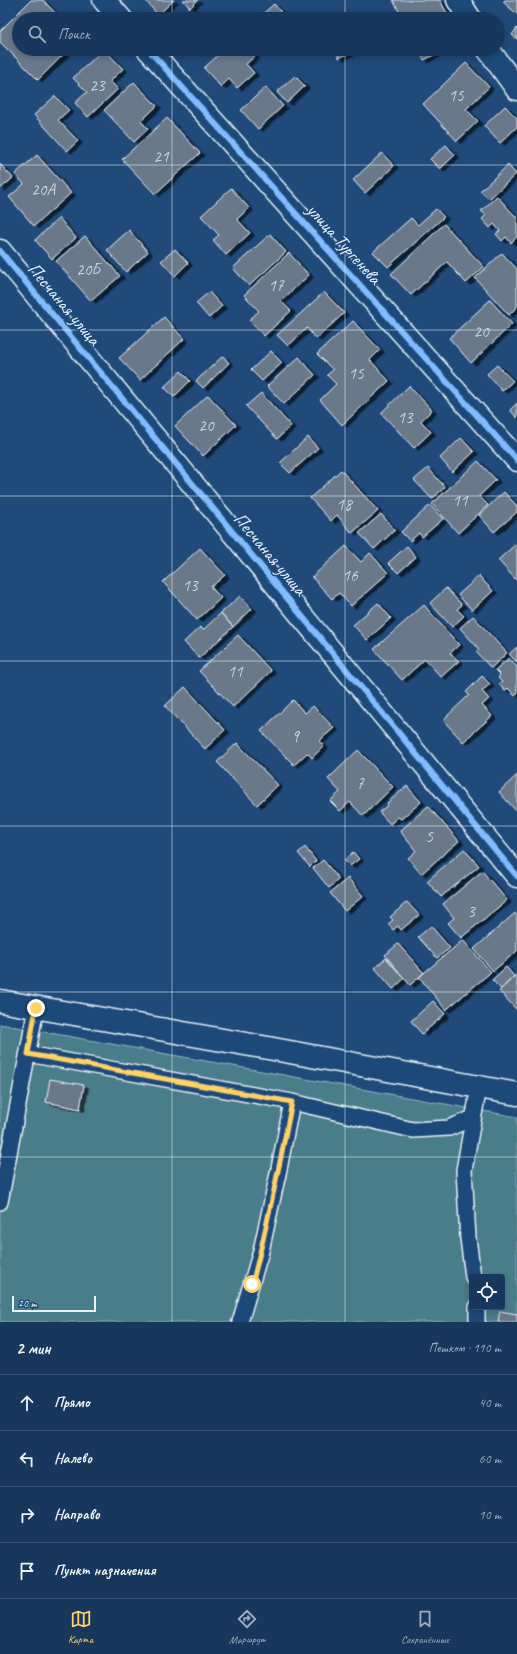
<!DOCTYPE html>
<html lang="ru">
<meta charset="utf-8">
<style>
body{margin:0;font-family:Caveat,sans-serif;background:#203f62;color:#f1f3f6}
.controls{position:absolute;right:12px;bottom:12px;display:grid;overflow:hidden;border-radius:4px;box-shadow:0 2px 6px #0003}
.controls button{width:36px;height:36px;display:grid;place-items:center;padding:0;border:0;border-bottom:1px solid #365272;background:#17385c;color:#f1f3f6;font:20px sans-serif}
.scale{position:absolute;left:12px;bottom:10px;width:84px;box-sizing:border-box;padding-left:4px;border:2px solid #e8f1f8;border-top:0;font-size:11px;line-height:14px;white-space:nowrap;color:#e8f1f8;-webkit-text-stroke:3px #1f4a7a;paint-order:stroke}
.stop{position:absolute;width:12px;height:12px;margin:-9px;border:3px solid #ffd166;border-radius:50%;background:#fff}
.stop.end{background:#ffd166;border-color:#fff;box-shadow:0 1px 4px #0008}
.list{margin:0;padding:0;list-style:none}
h2{display:flex;justify-content:space-between;align-items:center;height:52px;margin:0;padding:0 16px;font-size:17px}
h2 small{font-size:13px;font-weight:400;color:#9eacbb}
.list li{display:grid;grid-template-columns:26px 1fr auto;gap:12px;align-items:center;box-sizing:border-box;height:56px;padding:0 16px;border-top:1px solid #365272}
.list b{display:block;font-size:15px;white-space:nowrap}
.list em{font-size:13px;font-style:normal;color:#9eacbb}
.icon{flex:none;width:22px;height:22px;fill:none;stroke:currentColor;stroke-width:2;stroke-linecap:round;stroke-linejoin:round}
.map{position:relative;flex:none;width:517px;height:1322px;overflow:hidden}
.search{position:absolute;background:#17385c;box-shadow:0 2px 6px #0003;left:12px;right:12px;top:12px;height:44px;display:flex;align-items:center;gap:10px;box-sizing:border-box;padding:0 14px;border-radius:22px;color:#9eacbb;font-size:15px}
.sheet{height:276px;background:#17385c}
nav{display:flex;justify-content:space-around;align-items:center;box-sizing:border-box;height:56px;border-top:1px solid #365272;background:#17385c;font-size:11px;color:#9eacbb}
nav a{display:grid;justify-items:center;gap:2px}
nav .on{color:#ffd166}
.map>svg:first-child{display:block}
.green{fill:#4a7d89;stroke:#99b7c0;fill-rule:evenodd}
.building{fill:#6b788a;stroke:#e8f1f8;filter:url(#shadow)}
.lines{fill:none;stroke-linecap:round;stroke-linejoin:round}
.lane-casing{stroke:#e8f1f8;stroke-width:18}
.street-casing{stroke:#e8f1f8;stroke-width:25}
.lane{stroke:#1f4a7a;stroke-width:15}
.street{stroke:#1f4a7a;stroke-width:22}
.cycleway-casing{stroke:#1f4a7a;stroke-width:8}
.cycleway{stroke:#80bcff;stroke-width:6}
.route{stroke:#ffd166;stroke-width:5}
.grid{fill:none;stroke:#e8f1f8;stroke-width:1;stroke-opacity:0.55}
.labels{text-anchor:middle;dominant-baseline:central;stroke-width:3;stroke-linejoin:round;paint-order:stroke}
.number-label{font-size:17px;fill:#c9d3dc}
.street-label{font-size:19px;fill:#e8f1f8;stroke:#1f4a7a}
</style>
<div class="map">
<svg width="517" height="1322" viewBox="0 0 517 1322">
<defs>
<filter id="shadow"><feDropShadow dx="4.5" dy="2.5" stdDeviation="0" flood-color="#0009"/></filter>
</defs>
<rect width="100%" height="100%" fill="#1f4a7a"/>
<filter id="ink" filterUnits="userSpaceOnUse"><feTurbulence type="fractalNoise" baseFrequency=".025" numOctaves="2"/><feDisplacementMap in="SourceGraphic" scale="8" xChannelSelector="R" yChannelSelector="G"/><feConvolveMatrix kernelMatrix="1 2 1 2 8 2 1 2 1" color-interpolation-filters="sRGB"/></filter>
<g filter="url(#ink)">
<path class="green" d="M0 1024 517 1117V1322H0ZM472 1277H502V1307H472Z"/>
<path class="building" d="M31 0H43L61 19H19V49H69L38 80 0 42V31Z
M145 0H174L158 15Z
M183 0H198L190 8Z
M393 0H440L450 19H403Z
M505 0H517V14L503 2Z
M274 4 287 19H257Z
M517 28V39L512 35Z
M104 49 123 69 110 81 118 89 88 117 75 103 87 92 73 78Z
M225 49H248L255 56 246 64 254 73 237 88 229 79 221 87 204 68Z
M335 49H357L339 58Z
M418 49H446L424 60Z
M466 63 489 87 466 109 478 121 457 141 423 104Z
M295 76 305 86 287 103 277 92Z
M134 82 157 106 141 121 148 129 134 142 104 110Z
M266 87 283 106 258 129 241 110Z
M55 96 69 110 58 120 78 141 67 151 34 115Z
M505 106 517 118V127L500 143 484 126Z
M167 118 200 153 155 194 122 159Z
M446 145 455 155 440 169 430 159Z
M382 153 394 166 365 193 353 180Z
M37 155 71 193 34 226 9 197 24 184 15 174Z
M0 164 13 178 0 189Z
M508 165 516 174 489 199 480 191Z
M231 188 249 208 237 219 250 233 226 255 213 240 219 235 201 216Z
M497 196 517 218V237L511 243 506 237 502 241 496 234 500 231 494 224 490 228 482 219 486 215 481 211Z
M436 209 444 217 388 267 373 252 411 218 418 225Z
M59 218 76 238 52 259 35 240Z
M444 224 484 267 466 283 447 262 411 295 391 274Z
M129 230 148 252 126 272 107 250Z
M270 234 286 252 249 286 233 268Z
M85 236 120 276 91 301 56 261Z
M175 249 188 263 175 276 161 261Z
M289 253 309 275 281 301 291 311 264 336 249 320 259 311 244 295Z
M502 253 517 269V307L509 315 475 278Z
M209 292 222 306 209 318 196 303Z
M324 292 344 313 316 339 307 328 288 346 277 335Z
M490 300 512 324 471 363 449 338Z
M164 317 184 339 140 380 119 358Z
M353 321 380 350 370 360 389 381 342 425 320 400 336 384 327 375 333 370 317 354Z
M271 351 282 363 262 381 251 370Z
M223 356 229 363 203 388 196 381Z
M299 357 315 375 284 404 267 386Z
M497 365 513 381 502 391 487 374Z
M181 371 190 381 174 397 164 387Z
M409 386 432 410 421 421 431 432 414 448 381 413Z
M261 393 291 426 277 439 246 406Z
M208 395 236 425 203 456 175 426Z
M517 403V418L510 410Z
M308 437 318 448 290 473 280 463Z
M461 438 474 452 452 472 440 458Z
M478 461 496 480 479 496 488 505 458 533 432 504Z
M428 468 445 487 432 499 414 480Z
M341 470 378 511 352 533 337 515 331 521 310 498Z
M504 492 517 506V512L494 532 479 515Z
M430 505 443 519 422 537 419 533 410 541 401 532Z
M381 514 395 530 374 549 359 533Z
M517 543V581L498 560Z
M346 546 361 562 370 553 388 573 351 606 339 593 332 599 312 577Z
M407 546 416 557 398 573 388 563Z
M200 548 225 575 211 587 221 598 197 620 163 582Z
M479 576 493 591 472 610 458 595Z
M446 588 462 605 457 609 464 616 452 627 430 603Z
M240 596 252 609 233 627 221 613Z
M378 603 391 618 367 640 353 625Z
M424 605 459 645 450 653 459 661 441 677 425 659 402 680 374 649Z
M221 613 233 627 199 658 184 642 200 627 203 630Z
M473 616 507 653 491 668 476 652 479 649 460 628Z
M238 635 271 671 233 707 199 671Z
M517 647V662L509 654Z
M509 658 517 667V694L515 696 508 688 505 691 499 684 502 682 498 678 500 675 495 670Z
M482 676 490 684 482 691 489 699 482 705 492 716 463 742 443 720 469 695 466 692Z
M185 687 225 730 205 749 165 706Z
M293 700 305 713 313 706 334 728 319 741 324 746 312 758 307 753 294 765 261 731Z
M237 743 278 785 257 805 217 762Z
M358 750 393 787 363 816 350 802 340 811 330 801 340 792 328 779Z
M517 775V812L499 792Z
M407 786 421 802 401 819 398 817 390 824 379 812 388 805 387 803Z
M428 806 459 841 421 874 408 858 416 851 400 831Z
M305 847 316 861 310 867 298 853Z
M464 849 479 866 441 897 427 881Z
M353 852 359 859 350 866 344 860Z
M323 860 339 879 329 888 313 868Z
M482 871 507 900 461 938 448 923 454 918 443 904Z
M348 878 363 896 345 911 330 893Z
M407 902 419 915 401 930 398 926 393 930 388 924 393 920 390 917Z
M515 913 517 916V951L493 971 474 949Z
M431 926 450 948 437 958 418 937Z
M463 940 491 972 446 1010 419 977Z
M398 944 424 973 410 985 385 955Z
M386 958 404 979 393 989 375 968Z
M506 967 514 976 501 989 492 980Z
M517 974V1010L499 991Z
M433 1001 445 1014 422 1034 411 1021Z
M50 1079 84 1085 80 1109 46 1102Z
M500 1311 517 1314V1322H498Z"/>
<g class="lines">
<g class="lane-casing">
<path id="lane" d="M28 1054 292 1102 413 1130 449 1128 473 1118
M0 1202 36 1008
M473 1277 468 1238 464 1170 479 1087
M477 1307V1322
M240 1322 261 1251 279 1169 292 1102"/>
</g>
<g class="street-casing">
<path id="street" d="M104 0 121 19
M458 0 470 19
M148 49 517 460
M488 49 517 89
M0 251 517 876
M0 1001 268 1048 517 1094"/>
</g>
<use href="#lane" class="lane"/>
<use href="#street" class="street"/>
<g class="cycleway-casing">
<path id="cycleway" d="M148 49 517 460
M0 251 517 876"/>
</g>
<use href="#cycleway" class="cycleway"/>
</g>
</g>
<g class="lines" filter="url(#ink)">
<path class="route" d="M36 1008 28 1054 292 1102C280 1163 268 1224 252 1284"/>
</g>
<path class="grid" d="M172 0V19M345 0V19M172 49V1322M345 49V1322M0 165H517M0 330H517M0 496H517M0 661H517M0 826H517M0 992H517M0 1157H517"/>
<g class="labels">
<g class="number-label">
<text x="97" y="85">23</text>
<text x="456" y="95">15</text>
<text x="161" y="156">21</text>
<text x="43" y="189">20А</text>
<text x="88" y="269">20Б</text>
<text x="276" y="285">17</text>
<text x="481" y="331">20</text>
<text x="356" y="373">15</text>
<text x="405" y="417">13</text>
<text x="206" y="425">20</text>
<text x="460" y="500">11</text>
<text x="344" y="504">18</text>
<text x="350" y="575">16</text>
<text x="190" y="585">13</text>
<text x="235" y="671">11</text>
<text x="295" y="736">9</text>
<text x="360" y="783">7</text>
<text x="429" y="836">5</text>
<text x="471" y="911">3</text>
</g>
<g class="street-label">
<text transform="translate(344 244) rotate(48)">улица Тургенева</text>
<text transform="translate(64 304) rotate(50)">Песчаная улица</text>
<text transform="translate(270 554) rotate(50)">Песчаная улица</text>
</g>
</g>
</svg>
<div class="controls">
<button><svg class="icon" aria-label="locate" viewBox="0 0 24 24"><circle cx="12" cy="12" r="6"/><path d="M12 2v4M12 18v4M2 12h4M18 12h4"/></svg></button>
</div>
<div class="scale">20 m</div>
<div class="stop" style="left:252px;top:1284px"></div>
<div class="stop end" style="left:36px;top:1008px"></div>
<div class="search"><svg class="icon" aria-label="search" viewBox="0 0 24 24"><circle cx="10" cy="10" r="6"/><path d="M15 15l6 6"/></svg>Поиск</div>
</div>
<section class="sheet">
<h2>2 мин<small>Пешком · 110 m</small></h2>
<ul class="list">
<li><svg class="icon" aria-label="ahead" viewBox="0 0 24 24"><path d="M12 20V5M6 11l6-6 6 6"/></svg><div><b>Прямо</b></div><em>40 m</em></li>
<li><svg class="icon" aria-label="left" viewBox="0 0 24 24"><path d="M17 20v-9H6M10 6l-5 5 5 5"/></svg><div><b>Налево</b></div><em>60 m</em></li>
<li><svg class="icon" aria-label="right" viewBox="0 0 24 24"><path d="M7 20v-9h11M14 6l5 5-5 5"/></svg><div><b>Направо</b></div><em>10 m</em></li>
<li><svg class="icon" aria-label="arrive" viewBox="0 0 24 24"><path d="M6 21V4h12l-3 4 3 4H6"/></svg><div><b>Пункт назначения</b></div></li>
</ul>
</section>
<nav>
<a class="on"><svg class="icon" aria-label="map" viewBox="0 0 24 24"><path d="M3 6l6-2 6 2 6-2v14l-6 2-6-2-6 2zM9 4v14M15 6v14"/></svg>Карта</a>
<a><svg class="icon" aria-label="directions" viewBox="0 0 24 24"><path d="M12 3l9 9-9 9-9-9zM9 14v-3h6M13 9l2 2-2 2"/></svg>Маршрут</a>
<a><svg class="icon" aria-label="saved" viewBox="0 0 24 24"><path d="M7 4h10v16l-5-4-5 4z"/></svg>Сохранённые</a>
</nav>
